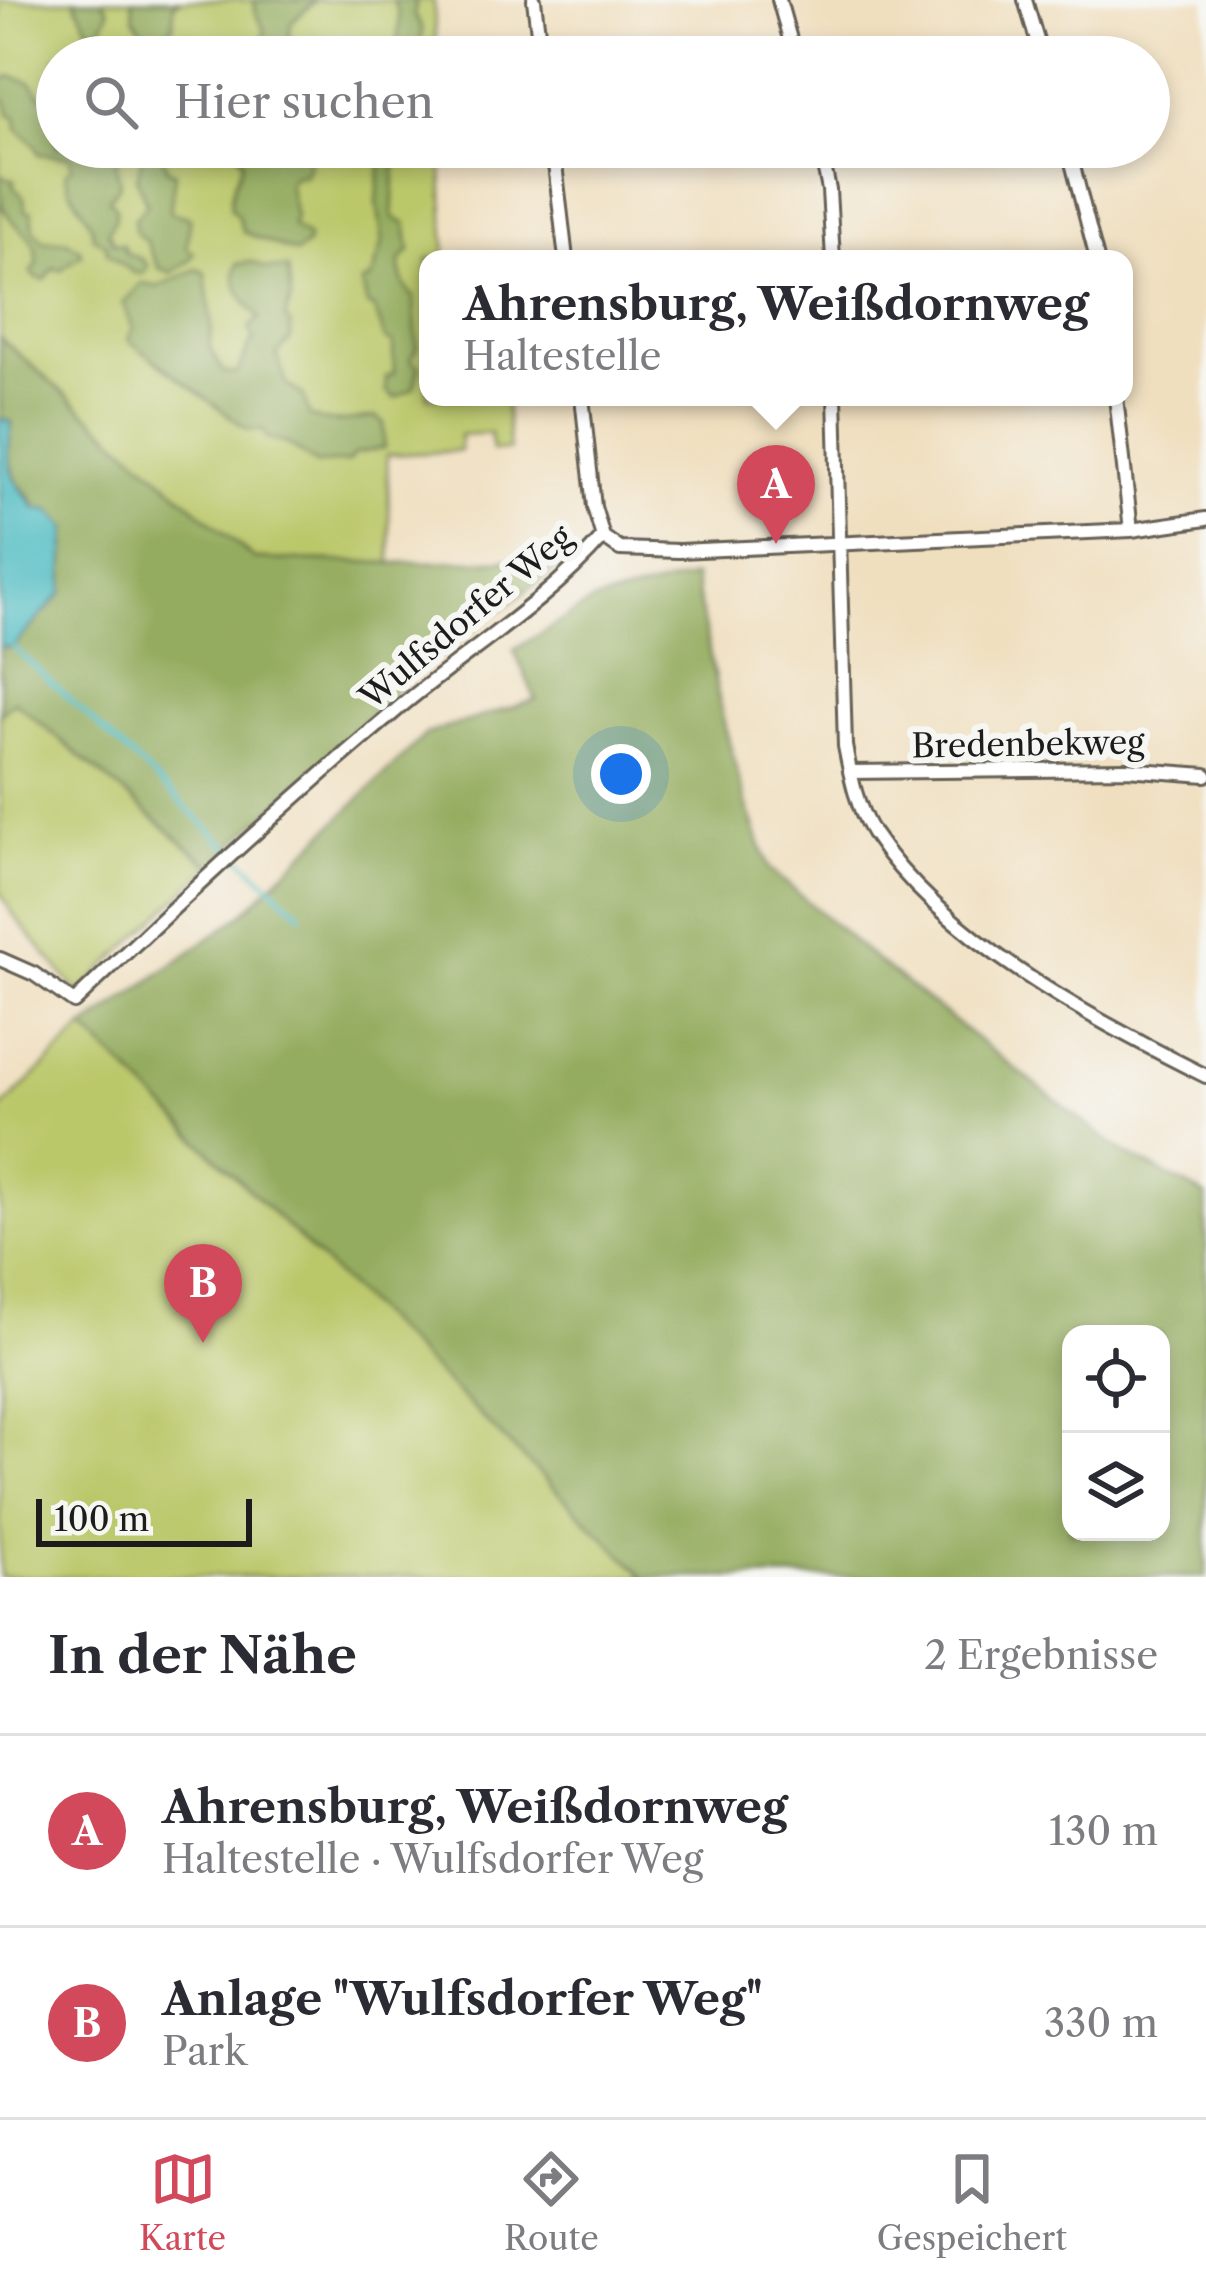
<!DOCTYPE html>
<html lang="de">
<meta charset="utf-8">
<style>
body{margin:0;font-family:"Libre Caslon Text",serif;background:#f7f7f7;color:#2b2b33}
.controls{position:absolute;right:36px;bottom:36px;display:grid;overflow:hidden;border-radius:24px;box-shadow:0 6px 18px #0003}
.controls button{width:108px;height:108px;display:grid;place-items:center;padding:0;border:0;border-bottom:3px solid #e1e1e2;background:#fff;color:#2b2b33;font:60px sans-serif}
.scale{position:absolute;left:36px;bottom:30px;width:216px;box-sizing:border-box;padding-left:12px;border:6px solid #1c1c1c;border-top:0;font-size:33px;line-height:42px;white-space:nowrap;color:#1c1c1c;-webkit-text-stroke:9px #f6f6f2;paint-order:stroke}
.you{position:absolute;left:621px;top:774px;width:42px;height:42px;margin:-30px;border:9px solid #fff;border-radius:50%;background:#1a73e8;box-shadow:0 0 0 18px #1a73e833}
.badge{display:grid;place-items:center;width:78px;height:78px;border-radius:50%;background:#d1495b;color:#fff;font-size:39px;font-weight:700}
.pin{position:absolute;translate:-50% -99px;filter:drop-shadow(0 3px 6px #0008)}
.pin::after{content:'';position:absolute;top:63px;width:42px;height:36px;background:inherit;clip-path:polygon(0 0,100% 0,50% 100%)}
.popup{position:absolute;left:419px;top:250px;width:714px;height:156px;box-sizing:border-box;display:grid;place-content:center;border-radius:24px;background:#fff;filter:drop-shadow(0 3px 9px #0005);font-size:39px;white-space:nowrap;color:#7c7c81}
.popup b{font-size:45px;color:#2b2b33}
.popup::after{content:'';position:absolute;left:50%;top:100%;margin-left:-24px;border:24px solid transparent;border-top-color:#fff}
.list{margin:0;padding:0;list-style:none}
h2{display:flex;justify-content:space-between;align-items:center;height:156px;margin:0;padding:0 48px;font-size:51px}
h2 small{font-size:39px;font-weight:400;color:#7c7c81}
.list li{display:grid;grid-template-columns:78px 1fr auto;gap:36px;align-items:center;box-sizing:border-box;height:192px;padding:0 48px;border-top:3px solid #e1e1e2}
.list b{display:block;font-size:45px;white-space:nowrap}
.list p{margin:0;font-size:39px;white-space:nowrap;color:#7c7c81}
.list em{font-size:39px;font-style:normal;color:#7c7c81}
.icon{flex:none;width:66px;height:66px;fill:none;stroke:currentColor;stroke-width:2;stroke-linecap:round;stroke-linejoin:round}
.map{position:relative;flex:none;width:1206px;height:1577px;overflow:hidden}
.search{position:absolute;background:#fff;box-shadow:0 6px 18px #0003;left:36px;right:36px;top:36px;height:132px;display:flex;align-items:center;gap:30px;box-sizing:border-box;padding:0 42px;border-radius:66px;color:#7c7c81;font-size:45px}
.sheet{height:540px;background:#fff}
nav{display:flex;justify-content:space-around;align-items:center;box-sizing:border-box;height:168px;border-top:3px solid #e1e1e2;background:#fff;font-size:33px;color:#7c7c81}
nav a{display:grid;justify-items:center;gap:6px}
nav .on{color:#d1495b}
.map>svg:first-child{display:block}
.green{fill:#bbc86a;stroke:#6c7243;stroke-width:3}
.forest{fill:#94ac5e;stroke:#58643d;stroke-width:3;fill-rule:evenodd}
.water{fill:#4dbcc3;stroke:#346c70;stroke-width:3}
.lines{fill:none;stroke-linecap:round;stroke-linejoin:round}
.stream{stroke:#4dbcc3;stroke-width:4.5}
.minor-casing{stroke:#666055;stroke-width:18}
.minor{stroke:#fff;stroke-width:12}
.labels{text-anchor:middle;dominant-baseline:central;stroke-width:12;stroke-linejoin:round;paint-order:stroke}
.street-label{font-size:33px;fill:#1c1c1c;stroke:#f6f6f2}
</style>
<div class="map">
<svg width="1206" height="1577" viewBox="0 0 1206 1577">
<rect width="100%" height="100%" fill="#f6f6f2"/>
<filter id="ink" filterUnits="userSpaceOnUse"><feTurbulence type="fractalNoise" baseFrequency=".00833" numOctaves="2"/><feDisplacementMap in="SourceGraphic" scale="24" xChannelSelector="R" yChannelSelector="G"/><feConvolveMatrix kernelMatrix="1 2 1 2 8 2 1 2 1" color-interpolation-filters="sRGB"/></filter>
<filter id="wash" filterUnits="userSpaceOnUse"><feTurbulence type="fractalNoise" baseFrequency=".004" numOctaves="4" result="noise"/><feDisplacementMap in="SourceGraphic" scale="48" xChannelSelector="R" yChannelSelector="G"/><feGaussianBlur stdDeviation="2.7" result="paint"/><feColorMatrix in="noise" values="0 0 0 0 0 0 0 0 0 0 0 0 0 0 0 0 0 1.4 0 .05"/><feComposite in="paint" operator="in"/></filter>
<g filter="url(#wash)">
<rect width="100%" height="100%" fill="#f0dfbf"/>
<path class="green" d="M0 0H434L436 57H57V147H441L446 259H428V397H505L509 450 492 451 490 433 460 435V451L387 455 391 563 254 559 0 338Z
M13 700 211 866 78 993 15 917 0 892V714Z
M84 1028 645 1577H0V1110Z"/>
<path class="forest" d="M74 0H103L109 11 100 31 89 29Z
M132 0H181L174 3 173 26 162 36 169 57H139L142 30 134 18Z
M254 0H316L291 23 289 41 295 57H257L265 31 256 14Z
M393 0H417L414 15 422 28 421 53 427 57H393C399 39 403 17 393 0Z
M12 76 30 82 57 113V147H117L121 154 116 163 120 184 109 199 116 207V217L108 231 114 243 123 244 126 253 142 259 148 266 143 274 134 273 107 253V245L93 237C92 210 66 198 66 172L72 168 70 157 39 154 36 146 17 128 16 117 9 114 6 100 0 99V80Z
M144 147H159L168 170 175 173 170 212 190 218 187 248 194 253 191 259 171 273 159 268 146 241 136 233 134 219 147 205 137 179Z
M243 147H307L309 164 304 175 294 176 288 183 295 216 292 226 308 237 307 245 296 253 243 232 237 215 231 209C229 192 238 178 243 161L239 154Z
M382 147H420L421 160 408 150H400L396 158 393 217 406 224 410 251 400 261C399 274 405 289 414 297L417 346 411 360 419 366 414 388 395 398 386 391V377L394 373 393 343 385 339 374 308 367 305 362 283 372 278 383 242 377 202Z
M0 175 14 180V188C24 194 25 199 25 210L32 212 34 230 44 241H67L80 249 82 254 61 270 54 268 45 280 36 278 31 272 37 265C40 233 14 231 2 206 0 198 0 184 0 175Z
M253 262 265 268 288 269 291 299 285 318 291 326V339L277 355 287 385 303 395 309 415C330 427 353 420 376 417L384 423V448L354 454 348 462 316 464C301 454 288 439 268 439L263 430 247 429 128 340 133 328 123 303 142 283 157 287 197 269 206 273C207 296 215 326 210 347L223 372 236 374C246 363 243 350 254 340L249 328 259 318C246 302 229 285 237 264Z
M0 338 254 559 391 563 572 558 424 665 211 866 14 701 0 714V647H13L63 592 64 559 30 496 18 484 7 453 12 422 0 418Z
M694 577 723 719 745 801 769 868 868 954 1118 1149 1206 1196V1577H645L84 1028 239 917 426 734 536 700 514 650 592 602ZM1071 1334H1161V1532H1071Z"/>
<path class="water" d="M0 418 12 422C9 443 5 463 17 483 23 493 30 496 34 508L50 510 67 528 63 592 13 647H0Z"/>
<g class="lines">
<path class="stream" d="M13 647 301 914"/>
</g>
</g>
<g filter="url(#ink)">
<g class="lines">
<g class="minor-casing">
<path id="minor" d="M534 0 541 57
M779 0 795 57
M1025 0 1042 57
M553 147 566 259
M820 147 829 190 833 259
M1068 147 1097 259
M582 397 594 507 603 537
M835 397 845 746C851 777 856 806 873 833 944 940 1093 1020 1206 1076
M1116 397 1131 530
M603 537 620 549 679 551 1131 530 1206 519
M850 772 1126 769 1206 775
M0 959 34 974 74 1002C178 903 283 805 393 713 462 654 543 606 603 537"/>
</g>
<use href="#minor" class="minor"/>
</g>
</g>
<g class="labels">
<g class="street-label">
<text transform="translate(466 617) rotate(-40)">Wulfsdorfer Weg</text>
<text transform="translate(1028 744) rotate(-1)">Bredenbekweg</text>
</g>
</g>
</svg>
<div class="controls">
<button><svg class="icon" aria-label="locate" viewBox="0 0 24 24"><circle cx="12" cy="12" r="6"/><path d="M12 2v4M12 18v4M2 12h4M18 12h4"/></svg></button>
<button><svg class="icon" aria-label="layers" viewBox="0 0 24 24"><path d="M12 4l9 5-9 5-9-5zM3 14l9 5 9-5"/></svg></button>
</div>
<div class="scale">100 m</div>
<div class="you"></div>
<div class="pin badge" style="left:776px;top:544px">A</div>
<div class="popup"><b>Ahrensburg, Weißdornweg</b>Haltestelle</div>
<div class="pin badge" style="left:203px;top:1343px">B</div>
<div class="search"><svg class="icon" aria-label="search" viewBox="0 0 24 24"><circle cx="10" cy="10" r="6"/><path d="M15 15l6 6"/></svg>Hier suchen</div>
</div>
<section class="sheet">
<h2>In der Nähe<small>2 Ergebnisse</small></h2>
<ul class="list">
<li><span class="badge">A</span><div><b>Ahrensburg, Weißdornweg</b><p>Haltestelle · Wulfsdorfer Weg</p></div><em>130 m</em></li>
<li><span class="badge">B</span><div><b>Anlage &quot;Wulfsdorfer Weg&quot;</b><p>Park</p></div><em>330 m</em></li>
</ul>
</section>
<nav>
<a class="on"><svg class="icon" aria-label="map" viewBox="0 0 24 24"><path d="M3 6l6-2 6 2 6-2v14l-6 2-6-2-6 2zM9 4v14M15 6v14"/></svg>Karte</a>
<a><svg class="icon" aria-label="directions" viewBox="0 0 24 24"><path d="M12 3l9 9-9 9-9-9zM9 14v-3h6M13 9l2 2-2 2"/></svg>Route</a>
<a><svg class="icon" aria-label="saved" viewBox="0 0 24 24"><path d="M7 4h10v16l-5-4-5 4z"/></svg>Gespeichert</a>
</nav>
